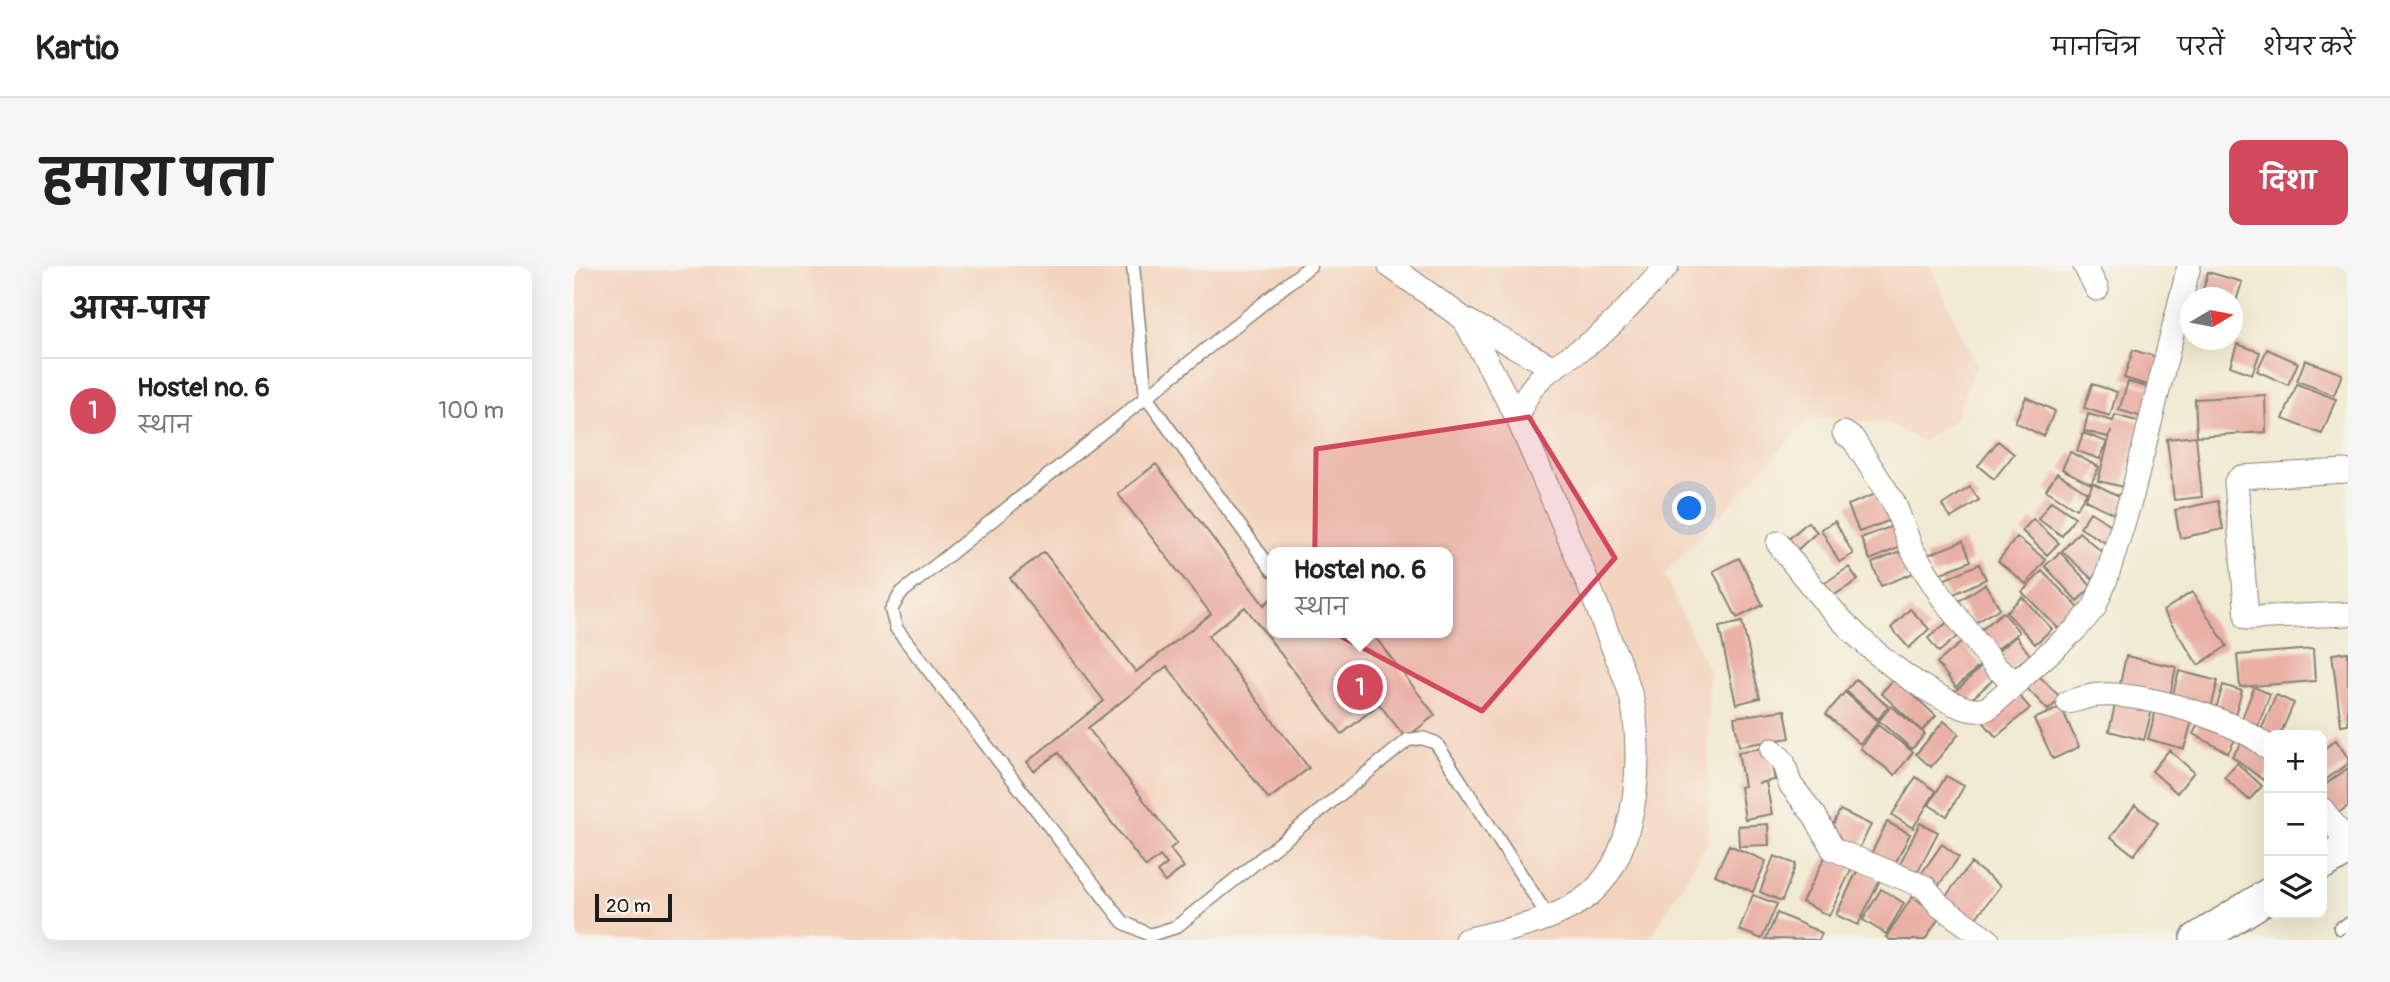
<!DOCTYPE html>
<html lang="hi">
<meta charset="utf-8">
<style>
body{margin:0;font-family:Pangolin,"Playpen Sans Deva",sans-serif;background:#f6f6f6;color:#222}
.controls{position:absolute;right:21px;bottom:21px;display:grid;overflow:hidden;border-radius:14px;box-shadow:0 7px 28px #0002}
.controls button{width:63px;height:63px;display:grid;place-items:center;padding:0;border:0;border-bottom:2px solid #e0e0e0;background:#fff;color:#222;font:35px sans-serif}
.compass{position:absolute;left:1606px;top:21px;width:63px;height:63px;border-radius:50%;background:#fff;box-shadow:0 7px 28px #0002;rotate:80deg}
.scale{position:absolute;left:21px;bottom:18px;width:77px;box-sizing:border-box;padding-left:7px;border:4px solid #1c1c1c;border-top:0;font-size:19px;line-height:24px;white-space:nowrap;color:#1c1c1c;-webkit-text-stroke:5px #f7f3e8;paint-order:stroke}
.you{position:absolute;left:1116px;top:243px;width:24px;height:24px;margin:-18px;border:5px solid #fff;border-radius:50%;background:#1a73e8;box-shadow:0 0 0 10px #1a73e833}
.badge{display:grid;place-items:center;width:46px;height:46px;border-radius:50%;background:#d1495b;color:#fff;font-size:23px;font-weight:700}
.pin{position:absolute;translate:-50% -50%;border:4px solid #fff;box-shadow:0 2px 7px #0006}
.popup{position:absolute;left:693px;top:281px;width:186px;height:91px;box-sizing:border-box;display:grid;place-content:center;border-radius:14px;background:#fff;filter:drop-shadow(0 2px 5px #0005);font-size:23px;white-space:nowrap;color:#767676}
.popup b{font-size:26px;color:#222}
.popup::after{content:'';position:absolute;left:50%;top:100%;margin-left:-14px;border:14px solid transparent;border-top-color:#fff}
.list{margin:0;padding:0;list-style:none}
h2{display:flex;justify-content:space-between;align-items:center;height:91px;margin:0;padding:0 28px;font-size:30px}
h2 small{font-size:23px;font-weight:400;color:#767676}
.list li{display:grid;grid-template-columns:46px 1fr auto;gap:21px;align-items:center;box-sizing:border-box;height:105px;padding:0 28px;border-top:2px solid #e0e0e0}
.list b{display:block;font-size:26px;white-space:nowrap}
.list p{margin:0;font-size:23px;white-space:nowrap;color:#767676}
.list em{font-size:23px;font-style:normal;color:#767676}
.icon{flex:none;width:38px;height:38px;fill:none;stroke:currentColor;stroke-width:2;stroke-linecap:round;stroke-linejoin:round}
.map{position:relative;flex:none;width:1774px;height:674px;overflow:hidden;border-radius:14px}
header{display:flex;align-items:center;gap:42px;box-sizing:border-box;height:98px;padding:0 35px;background:#fff;border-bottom:2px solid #e0e0e0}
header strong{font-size:33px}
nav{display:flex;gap:38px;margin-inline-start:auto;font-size:24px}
.intro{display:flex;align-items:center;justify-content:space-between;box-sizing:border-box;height:168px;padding:0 42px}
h1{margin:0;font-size:49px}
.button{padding:18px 32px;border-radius:14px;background:#d1495b;color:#fff;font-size:24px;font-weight:700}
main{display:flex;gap:42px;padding:0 42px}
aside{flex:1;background:#fff;border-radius:14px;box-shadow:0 7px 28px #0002}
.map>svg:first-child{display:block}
.built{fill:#f3d4be;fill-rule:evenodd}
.building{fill:#eab0a5}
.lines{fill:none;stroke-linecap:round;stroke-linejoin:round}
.lane-casing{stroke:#868276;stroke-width:15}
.street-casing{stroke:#868276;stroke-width:25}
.secondary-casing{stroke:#868276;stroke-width:36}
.lane{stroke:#fff;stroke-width:12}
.street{stroke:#fff;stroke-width:23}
.secondary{stroke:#fff;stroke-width:33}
.marked{fill:#d1495b;fill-opacity:0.2;stroke:#d1495b;stroke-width:5;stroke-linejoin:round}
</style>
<header>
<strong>Kartio</strong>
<nav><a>मानचित्र</a><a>परतें</a><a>शेयर करें</a></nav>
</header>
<div class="intro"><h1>हमारा पता</h1><a class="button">दिशा</a></div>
<main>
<aside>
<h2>आस-पास<small></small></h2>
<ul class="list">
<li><span class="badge">1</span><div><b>Hostel no. 6</b><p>स्थान</p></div><em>100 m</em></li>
</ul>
</aside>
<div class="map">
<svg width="1774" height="674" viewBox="0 0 1774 674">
<rect width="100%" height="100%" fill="#f7f3e8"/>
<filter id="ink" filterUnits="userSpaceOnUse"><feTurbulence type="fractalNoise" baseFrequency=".0143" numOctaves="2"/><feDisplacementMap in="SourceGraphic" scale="14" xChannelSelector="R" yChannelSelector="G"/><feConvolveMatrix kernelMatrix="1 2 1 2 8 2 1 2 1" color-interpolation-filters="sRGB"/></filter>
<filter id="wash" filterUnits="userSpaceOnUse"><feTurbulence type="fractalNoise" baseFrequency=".00686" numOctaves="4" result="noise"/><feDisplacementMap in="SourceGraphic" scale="28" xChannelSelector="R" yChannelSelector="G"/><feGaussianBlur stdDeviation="1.57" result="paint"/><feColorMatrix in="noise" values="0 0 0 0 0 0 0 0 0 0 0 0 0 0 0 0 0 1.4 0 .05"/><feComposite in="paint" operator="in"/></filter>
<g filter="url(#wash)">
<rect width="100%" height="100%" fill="#f1e9d1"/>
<path class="built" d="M0 0H1356L1402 99 1380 154 1349 175 1312 157 1237 151 1090 309 1135 406 1134 576 1075 674H0ZM698 286H874V367H698Z"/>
<g id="blocks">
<path class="building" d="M1634 6 1668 16 1659 45 1658 32H1627Z
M1663 78 1686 86 1678 108 1656 100Z
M1693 83 1724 97 1714 119 1683 105Z
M1559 84 1585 92 1577 120 1550 112Z
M1731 94 1768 108 1760 129 1723 115Z
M1554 116 1580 123 1572 152 1545 144Z
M1518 118 1543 126 1536 150 1510 142Z
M1723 118 1762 133 1748 168 1709 153Z
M1691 129 1692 166 1623 170 1621 133Z
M1452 131 1481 145 1469 170 1441 156Z
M1514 148 1539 155 1541 149 1566 156 1550 221 1524 215 1537 165 1534 171 1510 165Z
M1509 167 1533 176 1526 193 1503 185Z
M1622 170 1628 231 1600 234 1593 173Z
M1424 175 1440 188 1420 213 1404 200Z
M1496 186 1525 201 1517 218 1488 203Z
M582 198 690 339 698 332V367H798L861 449 832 472 805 438 768 468 671 341 634 370 735 502 695 533 593 400 514 462 603 577 596 583 610 601 591 616 583 606 593 598 586 590 572 601 484 487 460 505 453 496 530 435 436 312 470 286 562 406 637 348 544 228Z
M1483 207 1513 226 1502 243 1472 224Z
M1519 217 1555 235 1547 251 1511 234Z
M1396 221 1405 234 1377 252 1368 239Z
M1309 225 1320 253 1285 266 1274 239Z
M1477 235 1501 251 1488 270 1464 253Z
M1644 235 1649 263 1606 272 1601 244Z
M1516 246 1544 263 1535 279 1506 262Z
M1459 253 1485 277 1473 289 1448 265Z
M1261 255 1279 288 1265 296 1247 263Z
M1234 256 1243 266 1221 286 1211 276Z
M1321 259 1329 280 1296 294 1287 272Z
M1505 266 1536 293 1518 313 1488 285Z
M1443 271 1472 294 1452 318 1424 295Z
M1389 275 1397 295 1360 310 1351 290Z
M1333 283 1342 306 1307 320 1298 297Z
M1486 286 1518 321 1503 335 1471 300Z
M1165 292 1189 339 1163 352 1139 305Z
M1405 298 1412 313 1374 331 1367 315Z
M1275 301 1284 314 1251 335 1243 322Z
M1468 305 1507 344 1487 365 1448 326Z
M1411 318 1426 342 1400 358 1385 335Z
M1618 326 1653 380 1624 399 1589 345Z
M1448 331 1478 363 1461 378 1432 346Z
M1336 343 1355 363 1335 382 1317 362Z
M1429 346 1445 366 1416 389 1400 370Z
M1375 355 1386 368 1365 386 1354 372Z
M1168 356 1186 432 1162 438 1145 361Z
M1442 370 1456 389 1433 407 1419 389Z
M1388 376 1407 399 1382 421 1363 397Z
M1739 383 1741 415 1666 421 1663 389Z
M1774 386V458L1767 459 1758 388Z
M1552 390 1602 401 1595 434 1545 423Z
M1408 400 1420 413 1392 438 1381 426Z
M1459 404 1487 432 1474 444 1447 416Z
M1605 405 1644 415 1636 446 1597 436Z
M1321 412 1362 450 1348 465 1307 427Z
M1282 413 1314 440 1304 453 1272 425Z
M1649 419 1668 425 1659 456 1640 450Z
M1680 421 1696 428 1682 465 1666 458Z
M1439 423 1456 442 1422 471 1406 452Z
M1271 426 1304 456 1286 478 1252 448Z
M1702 429 1720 437 1706 469 1684 471Z
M1542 435 1578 444 1570 474 1535 465Z
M1317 440 1351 468 1338 483 1305 455Z
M1487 441 1505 481 1479 493 1460 453Z
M1211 444 1216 472 1165 480 1160 451Z
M1582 444 1618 455 1610 483 1574 473Z
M1628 451 1663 470 1654 487 1619 468Z
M1370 455 1385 468 1357 501 1342 488Z
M1304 459 1339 486 1321 509 1286 482Z
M1670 474 1695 493V505L1689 514 1658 490Z
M1762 474 1774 492V498L1748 516V484Z
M1194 481 1201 514 1184 517 1192 516 1198 548 1171 553 1166 521 1170 520 1164 486Z
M1595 484 1620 506 1603 527 1578 505Z
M1663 497 1688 520 1675 534 1650 511Z
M1774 502V540L1760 550 1748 532V521Z
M1372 510 1390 520 1373 550 1355 539Z
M1342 511 1362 525 1339 562 1318 549Z
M1561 539 1584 557 1560 589 1537 571Z
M1266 544 1297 559 1284 585 1253 571Z
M1313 556 1336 568 1320 600 1297 588Z
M1346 557 1364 566 1340 613 1323 604Z
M1194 558 1195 579 1165 580 1164 560Z
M1368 578 1385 591 1362 623 1345 611Z
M1155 579 1192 595 1179 626 1141 609Z
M1252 589 1278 602 1255 650 1228 636Z
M1200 590 1222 598 1208 635 1186 626Z
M1397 597 1426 620 1398 657 1369 634Z
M1284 603 1306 614 1284 659 1262 649Z
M1307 623 1330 637 1312 668 1289 654Z
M1179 629 1203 638 1188 673 1165 664Z
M1338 631 1367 649 1351 674H1316L1312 671Z
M1203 647 1248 667 1245 674 1192 673Z"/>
</g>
</g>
<g filter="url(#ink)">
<use href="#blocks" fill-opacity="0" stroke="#868276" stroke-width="2"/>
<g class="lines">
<g class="lane-casing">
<path id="lane" d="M559 0 572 131 698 304
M736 0 326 328 317 344 322 362 549 656 576 669 602 661 834 474 848 472 862 477 975 652
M1766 662 1774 658"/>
</g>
<g class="street-casing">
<path id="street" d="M816 0 890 53 980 102
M1511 0 1523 23
M890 53 944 153
M1270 167 1279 173 1320 237 1338 284 1370 334 1422 402 1441 415
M1771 205 1667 211 1662 216 1673 352 1774 348
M1204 277C1250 339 1299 395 1368 432 1381 438 1399 449 1414 442L1503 362 1520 342 1532 313 1558 229 1615 0
M1494 436C1504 434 1515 429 1526 429 1567 426 1666 454 1695 483
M1198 484 1209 495 1216 518 1241 550 1259 583 1351 621 1366 640 1414 674
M1748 543 1774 577
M892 674C931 664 972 658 1007 635 1063 598 1069 499 1059 439 1055 416 1042 391 1034 369 1007 296 975 225 944 153 957 103 989 100 1025 70 1049 49 1071 23 1093 0"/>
</g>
<g class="secondary-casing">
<path id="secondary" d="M1748 597 1774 582
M1623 674 1695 629"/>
</g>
<use href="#lane" class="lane"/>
<use href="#street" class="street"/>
<use href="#secondary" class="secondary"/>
</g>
</g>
<path class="marked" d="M955 151 1041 292 908 445 740 356 742 183Z"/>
</svg>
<div class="controls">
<button>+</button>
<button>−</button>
<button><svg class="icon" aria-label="layers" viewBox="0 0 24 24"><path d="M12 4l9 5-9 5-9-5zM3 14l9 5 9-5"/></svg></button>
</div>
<svg class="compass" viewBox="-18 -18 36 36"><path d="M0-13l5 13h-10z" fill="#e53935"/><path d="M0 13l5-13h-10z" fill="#767676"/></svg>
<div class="scale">20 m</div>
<div class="you"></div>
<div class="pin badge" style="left:786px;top:421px">1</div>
<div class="popup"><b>Hostel no. 6</b>स्थान</div>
</div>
</main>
